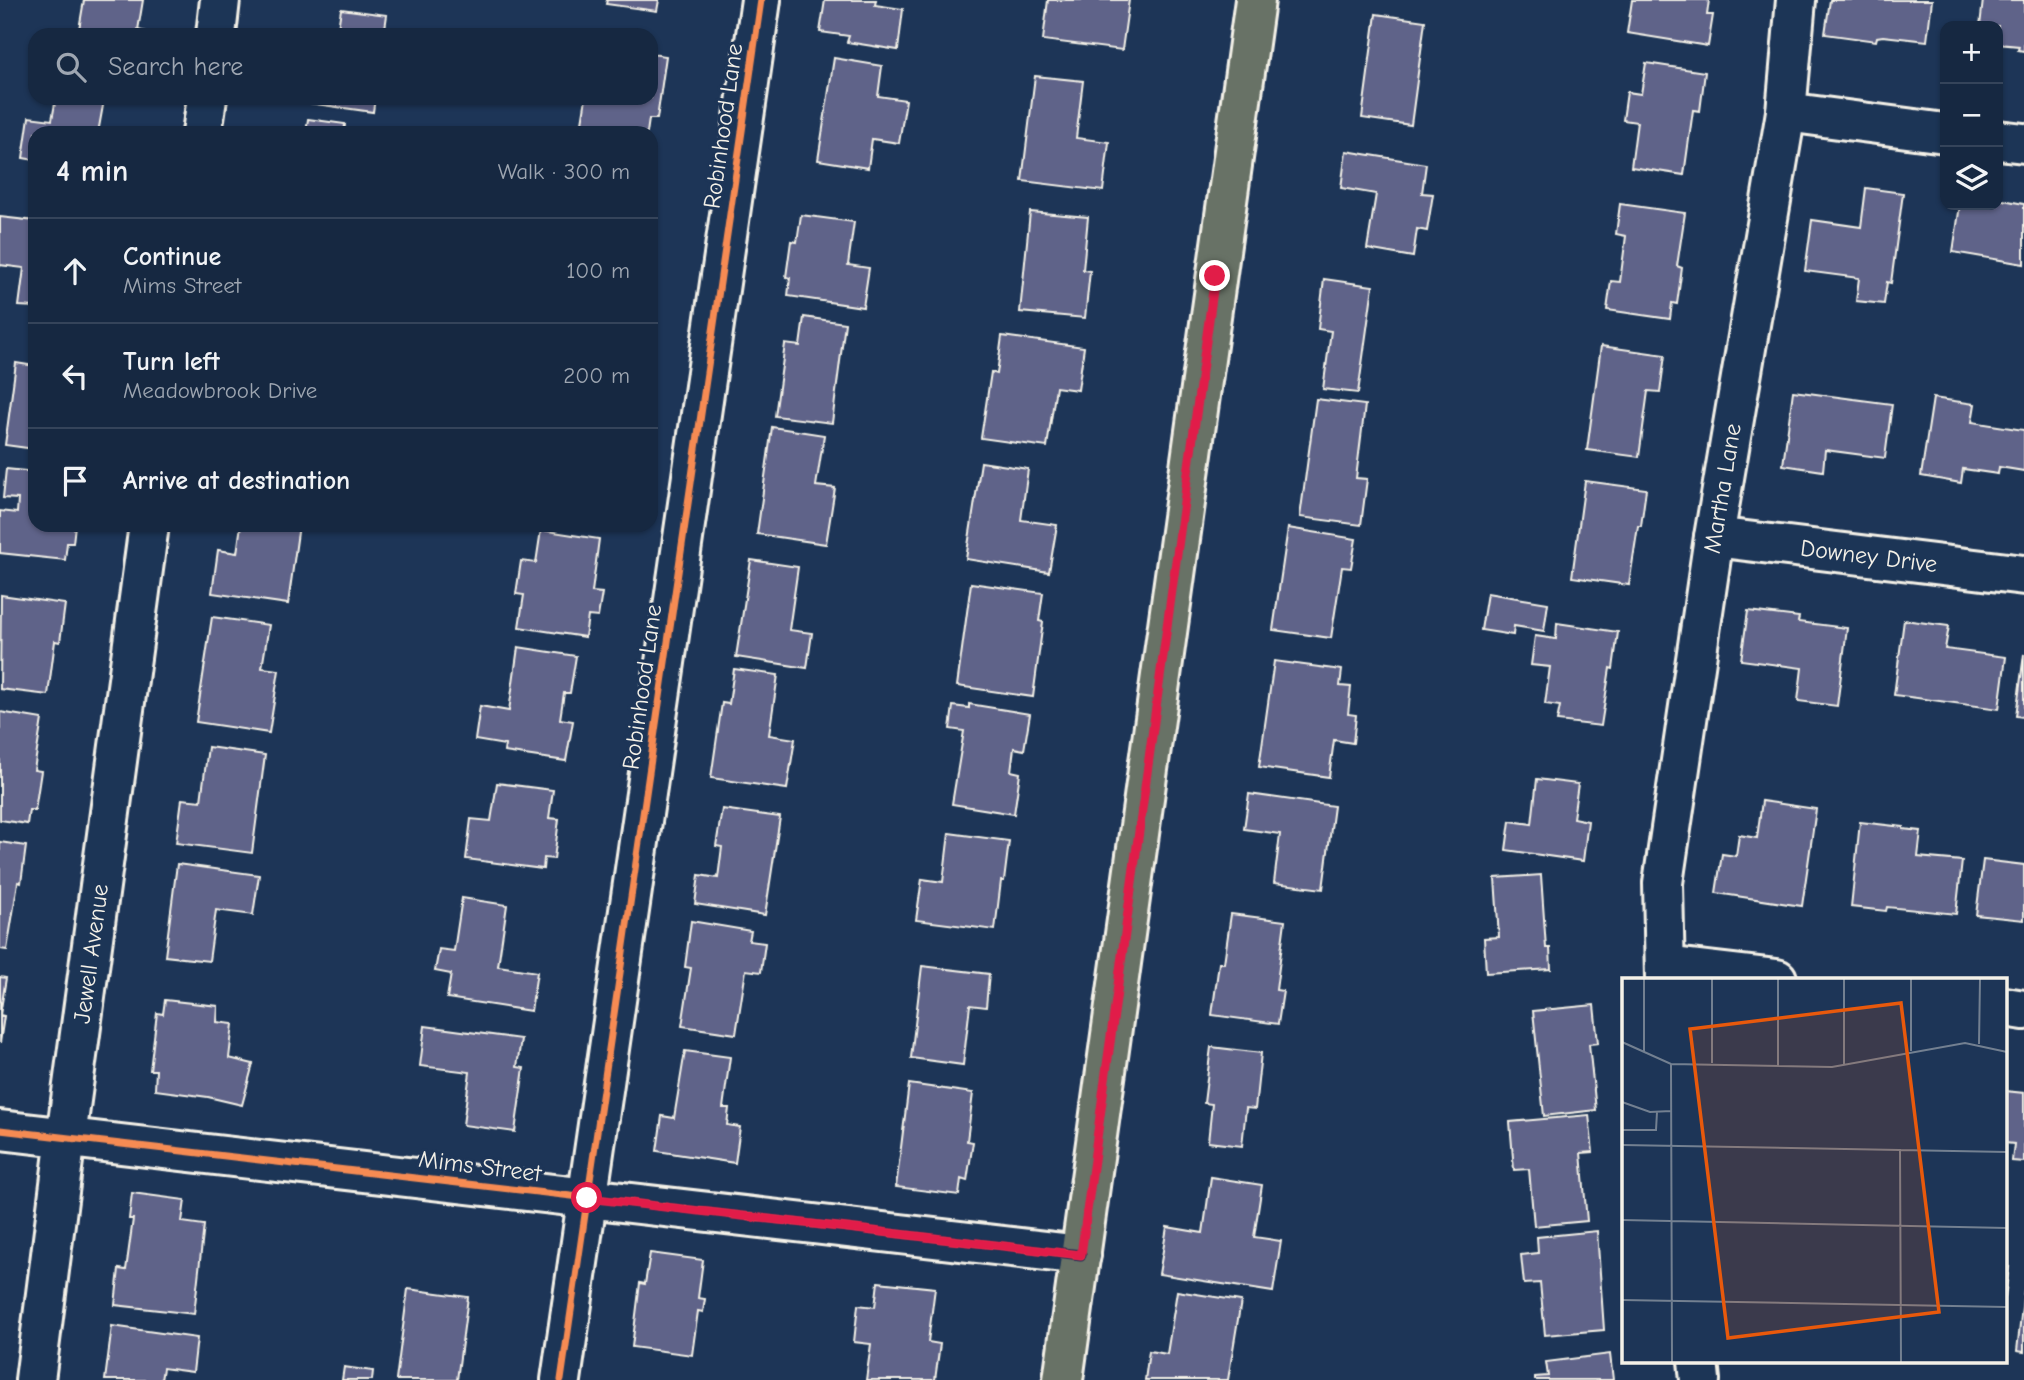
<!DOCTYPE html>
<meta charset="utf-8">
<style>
body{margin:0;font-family:"Comic Neue",sans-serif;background:#1f3048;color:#f1f3f6}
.controls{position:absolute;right:21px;top:21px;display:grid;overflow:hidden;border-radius:14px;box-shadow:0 2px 5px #0004}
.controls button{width:63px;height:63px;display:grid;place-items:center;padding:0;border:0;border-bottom:2px solid #35445a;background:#162841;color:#f1f3f6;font:35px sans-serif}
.stop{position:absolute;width:21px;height:21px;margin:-16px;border:5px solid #e11d48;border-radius:50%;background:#fff}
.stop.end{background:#e11d48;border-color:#fff;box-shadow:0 2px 7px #0008}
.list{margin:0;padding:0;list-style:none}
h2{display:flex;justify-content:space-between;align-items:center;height:91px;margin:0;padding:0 28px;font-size:30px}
h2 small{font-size:23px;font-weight:400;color:#9ea6b1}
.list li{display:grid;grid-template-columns:46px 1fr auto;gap:21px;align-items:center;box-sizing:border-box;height:105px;padding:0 28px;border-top:2px solid #35445a}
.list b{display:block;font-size:26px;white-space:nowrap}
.list p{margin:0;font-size:23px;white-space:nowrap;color:#9ea6b1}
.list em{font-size:23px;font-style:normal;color:#9ea6b1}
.icon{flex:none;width:38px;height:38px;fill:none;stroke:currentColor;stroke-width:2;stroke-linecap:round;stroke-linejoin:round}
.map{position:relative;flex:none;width:2024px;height:1380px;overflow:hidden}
.search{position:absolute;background:#162841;box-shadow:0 2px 5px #0004;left:28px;top:28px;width:630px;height:77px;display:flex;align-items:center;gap:18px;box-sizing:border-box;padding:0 24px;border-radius:21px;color:#9ea6b1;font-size:26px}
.panel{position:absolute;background:#162841;box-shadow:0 2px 5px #0004;left:28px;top:126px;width:630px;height:406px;border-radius:21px}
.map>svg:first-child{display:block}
.building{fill:#5e6389;stroke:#f4f1e8;stroke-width:2}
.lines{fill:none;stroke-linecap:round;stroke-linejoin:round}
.minor-casing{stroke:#f4f1e8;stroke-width:44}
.major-casing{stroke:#f4f1e8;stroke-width:44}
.minor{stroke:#1d3557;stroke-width:38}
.major{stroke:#687266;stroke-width:38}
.cycleway-casing{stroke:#1d3557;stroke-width:11}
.cycleway{stroke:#f68b52;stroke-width:7}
.route{stroke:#e11d48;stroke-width:9}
.labels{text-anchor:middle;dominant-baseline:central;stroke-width:6;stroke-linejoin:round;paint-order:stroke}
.street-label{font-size:24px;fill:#f4f1e8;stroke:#1d3557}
.inset-road{fill:none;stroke:#738091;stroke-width:2}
.view{fill:#e8590c;fill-opacity:0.15;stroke:#e8590c;stroke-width:3.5}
.inset-edge{fill:none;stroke:#f4f1e8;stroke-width:3.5}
</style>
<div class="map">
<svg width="2024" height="1380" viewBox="0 0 2024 1380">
<rect width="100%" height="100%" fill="#1d3557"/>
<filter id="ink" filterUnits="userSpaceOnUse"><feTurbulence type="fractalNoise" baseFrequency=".0143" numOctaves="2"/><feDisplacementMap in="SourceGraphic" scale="14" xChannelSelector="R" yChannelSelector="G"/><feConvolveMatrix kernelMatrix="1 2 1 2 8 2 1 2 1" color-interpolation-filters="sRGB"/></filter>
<g filter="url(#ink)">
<path class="building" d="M84 0H143L138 30 147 32 146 35H78Z
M607 0H659L657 11 606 4Z
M825 0H876L875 5 903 9 898 50 847 42 849 36 820 32Z
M1048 0H1129L1122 50 1043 40Z
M1632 0H1709L1707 15H1713L1708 46 1627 33Z
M1830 0H1932L1927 41 1883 36 1877 37 1876 41 1825 34Z
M1983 0H2024V51L2018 50 2019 46 1998 44V26H1980Z
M341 9 387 15 384 35H337Z
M1376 14 1425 21 1411 125 1362 118Z
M651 54 666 56 657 119H649L647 133H612L581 129 586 98H651Z
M834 58 882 66 878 96 906 100 899 143 872 139 868 168 818 160Z
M1646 63 1705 72 1700 111 1693 110 1684 175 1631 167 1637 122 1623 120 1627 92 1641 94Z
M1035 76 1083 81 1076 138 1109 142 1103 191 1022 181Z
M56 98 104 100 98 133H35V160L23 158 29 117 52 120Z
M295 98H375L373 112 294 101Z
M308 119 345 124 344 133H306Z
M1346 151 1426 164 1422 193 1433 194 1427 231 1417 229 1413 257 1367 249 1376 194 1341 188Z
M1866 188 1903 193 1891 283 1887 282 1884 304 1856 301 1859 278 1805 271 1812 220 1861 227Z
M1998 199 2024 204V264L1953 252 1960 205H1998Z
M1620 204 1685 213 1677 266 1682 268 1677 304 1672 303 1670 319 1607 310 1611 281 1620 282 1626 236 1616 234Z
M1030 212 1088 217 1083 270 1090 271 1085 318 1020 312Z
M801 215 854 222 848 265 869 268 863 307 788 296 790 278 786 277 791 241 797 242Z
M0 217 35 221V307L19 306 24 268 0 265Z
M1324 279 1373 286 1358 393 1323 389 1331 331 1318 329Z
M804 317 845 323 832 423 775 416 785 344 800 346Z
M1002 336 1084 347 1078 390 1056 387 1047 447 981 438 991 372 997 374Z
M1601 346 1665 355 1660 392 1648 391 1639 457 1587 450Z
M16 363 35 366V449L5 445Z
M1793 391 1892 404 1885 458 1825 450 1823 471 1783 465Z
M1933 398 1975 404 1972 422 2024 430V471L1999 467 1998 474 1963 469 1961 483 1921 476Z
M1316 399 1365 405 1356 478 1367 479 1361 525 1300 517Z
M772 427 824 435 816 486 835 488 826 544 757 534Z
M981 462 1028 469 1021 520 1057 525 1049 572 966 559Z
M6 469 35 472V525H75L73 543H67L65 560 0 553V511L17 513 18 499 3 498Z
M1585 481 1646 489 1641 526H1638L1629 585 1572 577Z
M241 525H299L288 604 212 593 218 550 237 553Z
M1288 528 1356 539 1351 568 1342 567 1331 638 1273 630Z
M541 530 599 539 592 592 602 593 598 617 588 616 585 637 519 627 524 595 516 594 521 561 536 563Z
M751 560 798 567 789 630 812 633 807 668 736 657Z
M971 583 1043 593 1039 621 1043 622 1033 697 957 686Z
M1487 593 1548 603 1544 631 1514 626 1513 635 1481 630Z
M1 595 65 604 60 642 55 641 48 695 0 689Z
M1748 611 1799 617 1798 622 1847 628 1837 706 1798 701 1802 668 1741 660Z
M212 617 269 625 262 668 279 670 269 733 196 722Z
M1904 620 1949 626 1945 649 2006 657 1999 709 1894 695Z
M1557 623 1618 632 1613 669 1610 668 1601 726 1557 721 1560 706 1545 704 1550 667 1531 665 1535 636 1556 639Z
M518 647 576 656 570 693H564L560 719 573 721 566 761 504 752 505 745 475 740 480 706 509 711Z
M2024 654V717L2016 716Z
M1274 661 1342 670 1340 686 1351 687 1348 714 1356 715 1353 743 1334 740 1329 777 1259 767Z
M734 669 778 675 769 735 795 739 787 789 711 778 722 703 729 704Z
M969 704 1030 714 1024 750 1014 748 1011 771 1020 773 1014 814 952 804 964 731 950 729 953 706 969 708Z
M0 712 42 719 34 770 41 771 35 810H29L27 824 0 820Z
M208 747 265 755 252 853 176 843 182 799 201 801Z
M1537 779 1578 784 1573 818 1588 821 1583 861 1506 850 1510 821 1532 824Z
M497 783 553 790 549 818 559 819 554 859 544 858 543 869 466 859 471 819 491 821Z
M1249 794 1334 806 1323 889 1274 883 1280 834 1244 829Z
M1762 801 1816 809 1802 906 1716 893 1722 854 1736 856 1739 835 1757 838Z
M722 809 780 817 765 915 695 904 699 875 718 878 722 847 716 846Z
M1860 822 1903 827V829L1921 831 1918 857 1962 861 1956 914 1887 907 1886 911 1851 907Z
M949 833 1009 841 1004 881H1001L995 930 916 920 922 879 943 882Z
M0 842 26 846 21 883 18 882 7 950 0 949Z
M1983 860 2024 865V920L1976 915Z
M177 864 259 875 253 915 216 910 209 961 165 956Z
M1541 875 1546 948H1550L1551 969 1486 973 1484 938 1499 937 1495 878Z
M462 898 507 905 498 966 537 972 531 1011 447 998 451 974 435 971 439 949 454 951Z
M1231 914 1285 921 1276 990 1283 991 1278 1024 1212 1015 1219 963H1224Z
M691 921 751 931 749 941 765 943 761 972 746 970 736 1034 682 1026 691 968 685 967Z
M922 966 989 974 986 1007 970 1005 963 1065 911 1058Z
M0 977 6 978 0 1015 4 1016 0 1043Z
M165 1000 218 1006 217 1022 233 1024 229 1058 253 1064 242 1105 208 1097 155 1090 156 1070H150L157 1013 163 1014Z
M1594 1005 1598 1043 1589 1044 1596 1110 1544 1116 1533 1011Z
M425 1026 521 1039 517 1067 524 1068 515 1132 463 1125 470 1072 420 1066Z
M1211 1047 1261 1053 1255 1109 1246 1108 1242 1146 1208 1142 1212 1104 1204 1103Z
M685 1051 730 1057 723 1108H729L727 1125 740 1127 735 1163 657 1151 662 1116 674 1118Z
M909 1084 973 1093 967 1141 973 1142 967 1181 961 1179 959 1195 896 1187Z
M2005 1091 2024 1093V1162L2012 1161 2014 1144 2005 1143Z
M1589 1115 1593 1152 1581 1153 1587 1221 1534 1226 1529 1169 1514 1170 1510 1122Z
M1211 1177 1262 1185 1254 1237 1281 1241 1273 1292 1159 1274 1167 1227 1203 1233Z
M132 1193 185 1200 182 1222 204 1225 194 1314 115 1305 119 1269 126 1270 133 1219H129Z
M1597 1231 1604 1330 1545 1335 1540 1283 1524 1284 1521 1255 1538 1253 1537 1237Z
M650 1253 703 1260 698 1298 705 1299 703 1312 698 1311 692 1355 632 1347 640 1283 645 1284Z
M2005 1267H2009L2005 1298Z
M878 1282 935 1288 928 1342 940 1344 935 1380H866L871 1344 854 1342 858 1305 875 1307Z
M408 1289 468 1297 457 1380H396Z
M2024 1289V1352L2017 1351Z
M1177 1291 1241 1301 1228 1380H1145L1149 1351 1167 1354Z
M112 1326 197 1338 193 1372 163 1368 161 1380H105Z
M1610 1354 1613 1380H1535V1377L1548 1376 1546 1362Z
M344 1367 373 1371 372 1380H342Z"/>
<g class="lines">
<g class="minor-casing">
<g id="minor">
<path d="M216 35 220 0"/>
<path d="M1786 112 1945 133"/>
<path d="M202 133 207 98"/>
<path d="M1998 140 2024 143"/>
<path id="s1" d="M1714 537 2024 575"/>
<path d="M1665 966 1777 979"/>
<path id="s2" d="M1665 979 1663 883 1714 537 1786 112 1796 0"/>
<path d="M2005 1007 2024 1010"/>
<path d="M0 1130 1081 1255"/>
<path d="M1698 1361 1700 1380"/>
<path id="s3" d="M35 1380 66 1137 149 525"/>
<path d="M561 1380 761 0"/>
</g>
</g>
<g class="major-casing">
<path id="major" d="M1063 1380 1255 0"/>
</g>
<use href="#minor" class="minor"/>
<use href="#major" class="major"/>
<g class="cycleway-casing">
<path id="cycleway" d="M0 1130 1081 1255
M561 1380 761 0"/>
</g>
<use href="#cycleway" class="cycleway"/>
</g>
</g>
<g class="lines" filter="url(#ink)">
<path class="route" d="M587 1198 1081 1255 1215 276"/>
</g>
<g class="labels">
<g class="street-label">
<text transform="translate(723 126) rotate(-82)">Robinhood Lane</text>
<text stroke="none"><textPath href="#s2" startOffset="495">Martha Lane</textPath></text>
<text stroke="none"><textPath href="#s1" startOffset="156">Downey Drive</textPath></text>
<text transform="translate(642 687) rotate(-82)">Robinhood Lane</text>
<text stroke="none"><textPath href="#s3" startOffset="430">Jewell Avenue</textPath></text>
<text transform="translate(480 1166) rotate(7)">Mims Street</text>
</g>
</g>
<g transform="translate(1622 978)">
<rect width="385" height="385" fill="#1d3557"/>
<path class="inset-road" d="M156 1V88M222 1V87M0 64 49 86 210 89 343 65 385 74M357 66 358 1M289 73V1M22 74V1M90 85V1M49 86 50 384M0 124 28 134 49 133M0 152H34L35 134M0 167 385 174M278 171 279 384M0 242 385 250M0 322 385 329"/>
<path class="view" d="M279 25 317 334 106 360 68 51Z"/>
<rect width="385" height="385" class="inset-edge"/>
</g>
</svg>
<div class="controls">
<button>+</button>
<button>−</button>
<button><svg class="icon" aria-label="layers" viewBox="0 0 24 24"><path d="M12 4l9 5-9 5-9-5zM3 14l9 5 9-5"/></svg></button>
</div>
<div class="stop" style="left:587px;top:1198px"></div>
<div class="stop end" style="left:1215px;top:276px"></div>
<div class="search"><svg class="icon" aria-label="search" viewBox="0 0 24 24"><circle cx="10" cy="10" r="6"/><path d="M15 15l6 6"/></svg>Search here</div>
<section class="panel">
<h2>4 min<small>Walk · 300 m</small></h2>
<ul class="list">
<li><svg class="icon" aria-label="ahead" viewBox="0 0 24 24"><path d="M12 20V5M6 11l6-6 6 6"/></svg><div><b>Continue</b><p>Mims Street</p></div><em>100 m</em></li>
<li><svg class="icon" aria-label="left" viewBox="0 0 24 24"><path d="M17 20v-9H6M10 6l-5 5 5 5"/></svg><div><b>Turn left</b><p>Meadowbrook Drive</p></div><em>200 m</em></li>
<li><svg class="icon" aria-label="arrive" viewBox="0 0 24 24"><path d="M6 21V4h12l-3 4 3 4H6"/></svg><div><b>Arrive at destination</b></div></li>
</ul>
</section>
</div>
